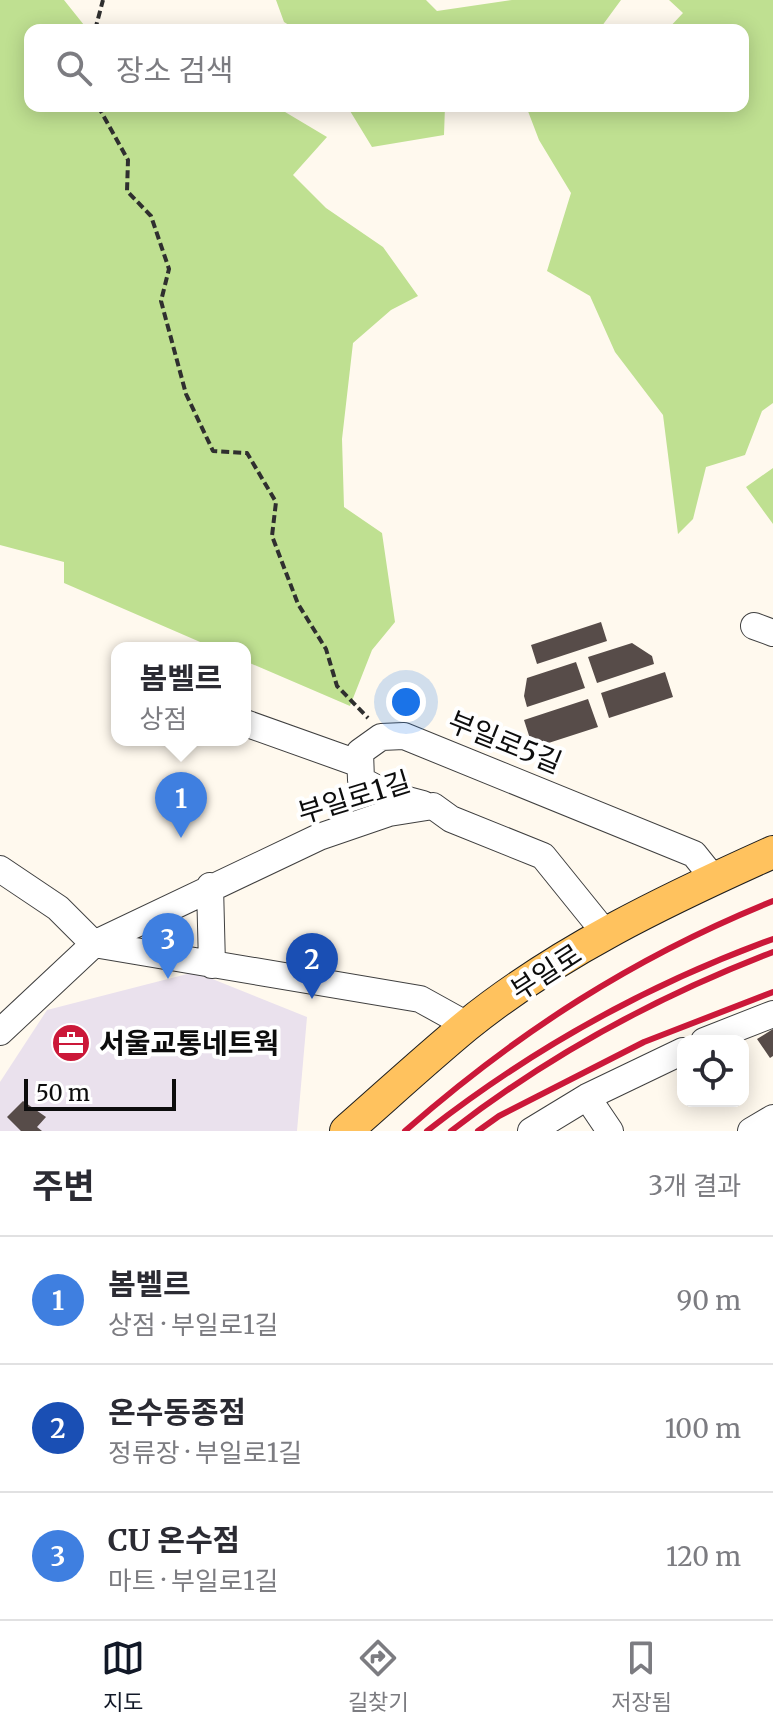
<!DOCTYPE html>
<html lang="ko">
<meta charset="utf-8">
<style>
body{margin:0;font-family:Merriweather,"Noto Sans KR",serif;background:#f7f7f7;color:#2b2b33}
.controls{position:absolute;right:24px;bottom:24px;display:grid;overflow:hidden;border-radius:16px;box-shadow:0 4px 20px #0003}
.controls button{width:72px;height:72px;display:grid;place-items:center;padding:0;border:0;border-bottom:2px solid #e1e1e2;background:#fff;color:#2b2b33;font:40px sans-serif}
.scale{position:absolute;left:24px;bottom:20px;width:152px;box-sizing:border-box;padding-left:8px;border:4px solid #0d0d0d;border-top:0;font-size:22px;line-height:28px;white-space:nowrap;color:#0d0d0d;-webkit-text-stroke:6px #fff;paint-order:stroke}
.you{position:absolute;left:406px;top:702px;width:28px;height:28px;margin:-20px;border:6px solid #fff;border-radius:50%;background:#1a73e8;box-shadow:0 0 0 12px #1a73e833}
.badge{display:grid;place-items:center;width:52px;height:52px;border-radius:50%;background:#111827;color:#fff;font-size:26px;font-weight:700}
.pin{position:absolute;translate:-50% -66px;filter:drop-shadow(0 2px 4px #0008)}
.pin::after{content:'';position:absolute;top:42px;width:28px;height:24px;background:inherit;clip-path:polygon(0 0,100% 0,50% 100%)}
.popup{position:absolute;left:111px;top:642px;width:140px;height:104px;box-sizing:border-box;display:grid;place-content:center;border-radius:16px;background:#fff;filter:drop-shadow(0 2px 6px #0005);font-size:26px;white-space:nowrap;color:#7c7c81}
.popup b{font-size:30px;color:#2b2b33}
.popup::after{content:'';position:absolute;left:50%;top:100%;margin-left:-16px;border:16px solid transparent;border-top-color:#fff}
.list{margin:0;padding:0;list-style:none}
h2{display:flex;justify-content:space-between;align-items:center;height:104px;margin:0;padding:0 32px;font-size:34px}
h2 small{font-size:26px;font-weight:400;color:#7c7c81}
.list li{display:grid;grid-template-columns:52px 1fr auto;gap:24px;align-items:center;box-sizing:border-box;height:128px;padding:0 32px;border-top:2px solid #e1e1e2}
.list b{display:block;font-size:30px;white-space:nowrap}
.list p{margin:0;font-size:26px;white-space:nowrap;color:#7c7c81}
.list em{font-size:26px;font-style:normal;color:#7c7c81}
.icon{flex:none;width:44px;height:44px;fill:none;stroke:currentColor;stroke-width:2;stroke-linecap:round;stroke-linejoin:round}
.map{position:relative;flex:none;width:773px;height:1131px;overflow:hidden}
.search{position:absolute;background:#fff;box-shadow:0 4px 20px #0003;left:24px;right:24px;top:24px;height:88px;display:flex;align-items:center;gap:20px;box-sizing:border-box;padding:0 28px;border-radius:16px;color:#7c7c81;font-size:30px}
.sheet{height:488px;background:#fff}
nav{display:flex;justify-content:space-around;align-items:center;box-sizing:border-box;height:112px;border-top:2px solid #e1e1e2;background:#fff;font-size:22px;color:#7c7c81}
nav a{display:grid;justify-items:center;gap:4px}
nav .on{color:#111827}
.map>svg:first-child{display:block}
.industrial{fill:#eae1ed}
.forest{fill:#bfe091}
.building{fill:#574c49}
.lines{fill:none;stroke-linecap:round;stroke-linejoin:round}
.minor-casing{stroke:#404040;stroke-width:28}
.major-casing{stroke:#1e1e1e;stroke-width:34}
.path{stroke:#2f2f2f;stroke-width:4;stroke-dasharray:8 4;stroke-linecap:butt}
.minor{stroke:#fff;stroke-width:26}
.major{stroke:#ffc25e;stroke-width:32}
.rail{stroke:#cb1839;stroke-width:6}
.labels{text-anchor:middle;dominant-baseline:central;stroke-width:8;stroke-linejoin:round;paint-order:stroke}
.street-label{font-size:28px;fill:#0d0d0d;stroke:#fff}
.poi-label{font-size:28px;font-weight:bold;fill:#0d0d0d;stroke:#fff;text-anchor:start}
</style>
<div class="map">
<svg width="773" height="1131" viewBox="0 0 773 1131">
<rect width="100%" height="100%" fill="#fff9ee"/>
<path class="industrial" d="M195 972 307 1017 297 1131H0V1082L47 1010Z"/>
<path class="forest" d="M0 0H64L88 30H30V106H275L327 137 293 175 326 208 383 247 418 296 391 310 353 343 342 439 344 507 382 533 395 622 372 650 350 706 245 661V648H214L64 583V562L0 545Z
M276 0H426L437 11 512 0H621L599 30H297L284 22Z
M669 0H773V403L762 411 745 455 706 467 693 519 678 534 663 415 615 352 590 296 547 271 571 193 539 140 526 106H743V30H667L683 13Z
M347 106H445L444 135 372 147Z
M773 468V524L746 487Z"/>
<path class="building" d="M601 622 607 641 537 664 531 645Z
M632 643 652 656 654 664 597 683 588 657Z
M576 662 585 688 527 707 524 696 527 678Z
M665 672 673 697 609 718 601 693Z
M588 699 598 727 533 748 524 720Z
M773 1029V1056L770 1058 757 1039Z
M23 1101 46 1117 37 1127 42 1131H21L7 1117Z"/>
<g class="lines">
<g class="minor-casing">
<path id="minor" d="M754 626 773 633
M245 723 360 764
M423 804 389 795 361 780 360 752 381 737 404 736 694 854 714 879
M0 869 58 908 94 944 420 999 467 1025
M210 886 212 965
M0 1032 94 944 319 837 389 813 433 806 451 819 543 856 606 934
M704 1041 773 1014
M587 1097 610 1131
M531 1131 587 1097 683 1051
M751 1131 773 1118"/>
</g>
<g class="major-casing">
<path id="major" d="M346 1131C386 1096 425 1060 466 1026 557 952 666 900 773 852"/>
</g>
<path class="path" d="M95 30 103 0
M98 106 128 160 127 191 151 216 169 269 161 301 186 394 213 451 247 453 276 502 272 536 298 604 326 649 337 686 368 718"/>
<use href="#minor" class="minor"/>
<use href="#major" class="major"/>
<path class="rail" d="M405 1131C518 1032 634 957 773 901
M427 1131C533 1048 647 985 773 939
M451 1131C548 1056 658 996 773 952
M478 1131 499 1116 644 1042 773 992"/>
</g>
<defs>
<g id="office-disc" transform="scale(2)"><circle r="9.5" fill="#cb1839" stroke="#fff"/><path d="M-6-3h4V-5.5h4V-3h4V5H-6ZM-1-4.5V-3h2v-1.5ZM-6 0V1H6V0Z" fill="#fff"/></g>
</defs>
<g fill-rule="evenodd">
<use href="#office-disc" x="71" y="1043"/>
</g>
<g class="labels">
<g class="street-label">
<text transform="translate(505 742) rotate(22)">부일로5길</text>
<text transform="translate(354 797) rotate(-17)">부일로1길</text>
<text transform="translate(546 972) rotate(-33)">부일로</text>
</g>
<g class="poi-label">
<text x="99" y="1043">서울교통네트웍</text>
</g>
</g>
</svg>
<div class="controls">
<button><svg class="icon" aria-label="locate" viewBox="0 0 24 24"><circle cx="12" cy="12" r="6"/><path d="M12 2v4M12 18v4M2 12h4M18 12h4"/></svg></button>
</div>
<div class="scale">50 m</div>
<div class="you"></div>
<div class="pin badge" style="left:181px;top:838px;background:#3f7fe0">1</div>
<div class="popup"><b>봄벨르</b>상점</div>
<div class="pin badge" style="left:312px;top:999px;background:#1a4fb4">2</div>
<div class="pin badge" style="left:168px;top:979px;background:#3f7fe0">3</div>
<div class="search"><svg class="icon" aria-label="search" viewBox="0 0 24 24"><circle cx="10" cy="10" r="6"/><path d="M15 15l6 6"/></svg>장소 검색</div>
</div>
<section class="sheet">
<h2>주변<small>3개 결과</small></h2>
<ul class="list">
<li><span class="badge" style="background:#3f7fe0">1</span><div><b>봄벨르</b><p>상점 · 부일로1길</p></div><em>90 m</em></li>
<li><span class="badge" style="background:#1a4fb4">2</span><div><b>온수동종점</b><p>정류장 · 부일로1길</p></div><em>100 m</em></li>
<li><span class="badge" style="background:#3f7fe0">3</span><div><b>CU 온수점</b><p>마트 · 부일로1길</p></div><em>120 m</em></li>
</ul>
</section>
<nav>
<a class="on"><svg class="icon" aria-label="map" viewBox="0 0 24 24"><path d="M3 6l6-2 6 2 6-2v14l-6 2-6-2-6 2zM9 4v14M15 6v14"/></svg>지도</a>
<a><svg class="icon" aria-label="directions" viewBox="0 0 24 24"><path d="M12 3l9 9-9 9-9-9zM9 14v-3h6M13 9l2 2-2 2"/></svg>길찾기</a>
<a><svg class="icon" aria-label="saved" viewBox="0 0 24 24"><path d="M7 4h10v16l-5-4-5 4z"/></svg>저장됨</a>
</nav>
